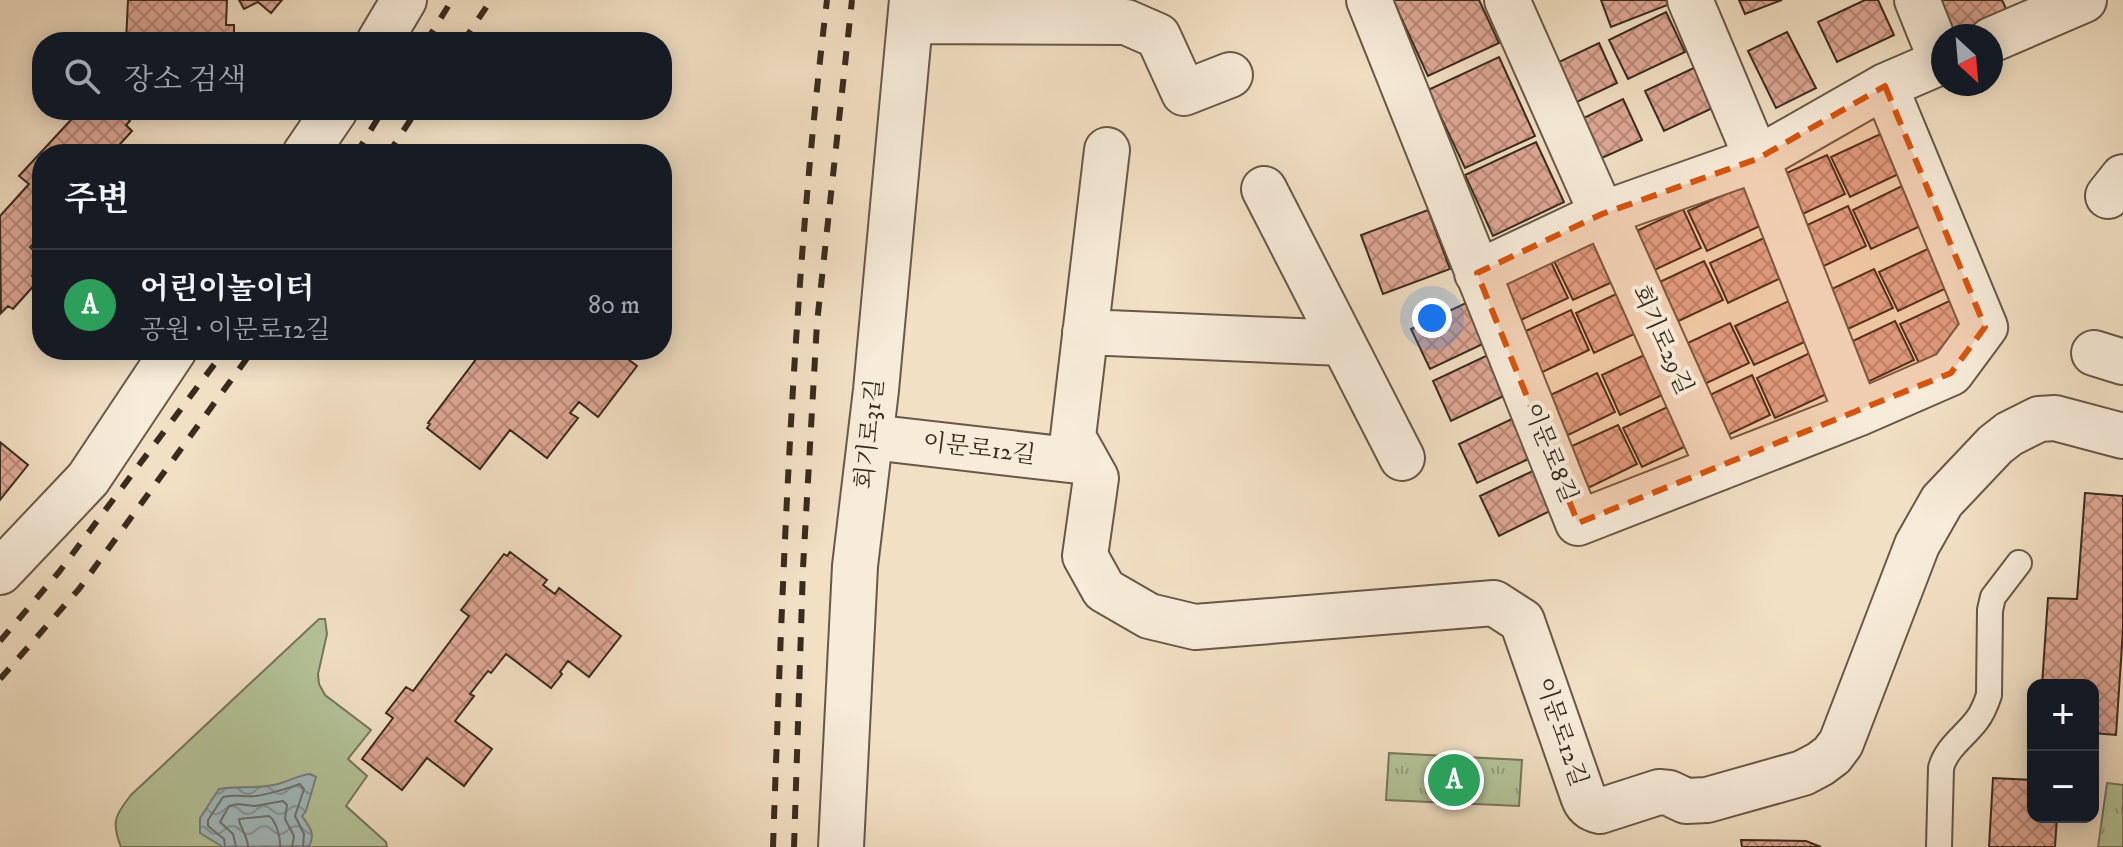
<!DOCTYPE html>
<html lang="ko">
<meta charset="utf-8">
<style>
body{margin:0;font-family:"IM FELL DW Pica","Noto Serif KR",serif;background:#20242c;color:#f1f3f6}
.controls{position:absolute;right:24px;bottom:24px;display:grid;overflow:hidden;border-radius:16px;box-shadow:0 4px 20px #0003}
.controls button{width:72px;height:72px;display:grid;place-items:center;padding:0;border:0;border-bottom:2px solid #363941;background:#171b24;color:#f1f3f6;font:40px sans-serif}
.compass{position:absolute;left:1931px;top:24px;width:72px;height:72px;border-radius:50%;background:#171b24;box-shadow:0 4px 20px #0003;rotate:154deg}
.you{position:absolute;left:1432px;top:318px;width:28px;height:28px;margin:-20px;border:6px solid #fff;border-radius:50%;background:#1a73e8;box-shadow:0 0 0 12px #1a73e833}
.badge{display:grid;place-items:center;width:52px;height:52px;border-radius:50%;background:#c59692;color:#fff;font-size:26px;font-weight:700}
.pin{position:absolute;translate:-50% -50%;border:4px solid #fff;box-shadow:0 2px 8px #0006}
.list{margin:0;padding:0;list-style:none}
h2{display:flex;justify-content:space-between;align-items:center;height:104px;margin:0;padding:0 32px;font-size:34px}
h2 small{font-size:26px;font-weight:400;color:#9ea1a6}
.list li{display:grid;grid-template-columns:52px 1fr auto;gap:24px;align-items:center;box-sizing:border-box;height:112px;padding:0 32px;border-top:2px solid #363941}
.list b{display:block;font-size:30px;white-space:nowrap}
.list p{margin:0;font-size:26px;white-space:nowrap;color:#9ea1a6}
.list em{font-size:26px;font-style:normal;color:#9ea1a6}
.icon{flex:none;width:44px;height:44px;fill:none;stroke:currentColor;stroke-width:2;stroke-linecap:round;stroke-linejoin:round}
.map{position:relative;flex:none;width:2123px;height:847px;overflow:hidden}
.search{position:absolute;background:#171b24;box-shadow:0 4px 20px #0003;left:32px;top:32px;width:640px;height:88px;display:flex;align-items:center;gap:20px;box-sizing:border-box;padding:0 28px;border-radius:32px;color:#9ea1a6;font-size:30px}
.panel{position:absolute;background:#171b24;box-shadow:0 4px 20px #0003;left:32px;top:144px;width:640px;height:216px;border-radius:32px}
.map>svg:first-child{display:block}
.grass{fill:#b4c399;stroke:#76775c;stroke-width:2}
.park{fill:url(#park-tufts);stroke:#76775c;stroke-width:2}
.water{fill:url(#water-waves);stroke:#77817f;stroke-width:2}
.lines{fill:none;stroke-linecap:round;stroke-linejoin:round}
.shore{stroke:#6d726f;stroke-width:2}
.building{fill:url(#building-cross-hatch);stroke:#392b1f;stroke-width:2}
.lane-casing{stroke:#675848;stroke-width:28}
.street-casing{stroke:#675848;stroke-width:48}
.lane{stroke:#f7ebd9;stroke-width:24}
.street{stroke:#f7ebd9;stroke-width:44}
.rail{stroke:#392b1f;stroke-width:6;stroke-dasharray:14 14;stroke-linecap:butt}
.marked{fill:#d6540e;fill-opacity:0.2;stroke:#d6540e;stroke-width:6;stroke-dasharray:16 10;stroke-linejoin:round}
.labels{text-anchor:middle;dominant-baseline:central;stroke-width:8;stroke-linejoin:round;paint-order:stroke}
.street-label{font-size:24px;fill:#392b1f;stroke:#f7ebd9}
</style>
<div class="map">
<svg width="2123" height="847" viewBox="0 0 2123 847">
<defs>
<pattern id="park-tufts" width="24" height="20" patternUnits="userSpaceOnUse" patternTransform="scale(2)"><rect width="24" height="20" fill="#b4c399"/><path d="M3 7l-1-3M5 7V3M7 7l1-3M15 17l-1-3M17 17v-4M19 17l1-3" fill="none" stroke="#939f7c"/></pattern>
<pattern id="water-waves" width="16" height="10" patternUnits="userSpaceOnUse" patternTransform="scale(2)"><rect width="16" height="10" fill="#a1babf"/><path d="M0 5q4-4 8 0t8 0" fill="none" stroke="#84979b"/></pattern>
<pattern id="building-cross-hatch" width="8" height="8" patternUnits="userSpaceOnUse" patternTransform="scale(2)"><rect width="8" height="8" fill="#dfa794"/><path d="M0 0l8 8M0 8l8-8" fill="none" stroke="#b68878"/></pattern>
</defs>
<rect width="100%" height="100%" fill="#f2e0c4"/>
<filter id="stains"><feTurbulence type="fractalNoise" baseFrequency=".0025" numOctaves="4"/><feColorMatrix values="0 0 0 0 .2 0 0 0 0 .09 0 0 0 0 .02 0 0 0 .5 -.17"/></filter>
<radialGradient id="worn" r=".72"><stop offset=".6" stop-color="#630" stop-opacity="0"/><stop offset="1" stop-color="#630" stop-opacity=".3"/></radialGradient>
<path class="grass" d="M319 619H325L327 634 318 674 319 684 325 695 371 730 348 759 367 776 346 806 386 842 387 847H121C111 822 115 815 131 795Z"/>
<path class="park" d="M1389 753 1522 760 1519 806 1386 800Z
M2107 783 2123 785V847H2098Z"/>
<path class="water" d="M310 774 316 777 306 811 302 816C309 826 316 834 309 846L223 847 200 833V818L219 789C239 786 258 789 278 784 289 781 299 775 310 774Z"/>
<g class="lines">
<path class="shore" d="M225 847 224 839 208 826V820L223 797C235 794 244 797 256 796 271 794 285 789 300 784L304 789 295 816 304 834 303 847
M236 847 233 834 220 822 229 806 238 804 255 806 283 801 287 805 285 819 294 836 292 847
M248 847C248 836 239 826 239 819L269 816C276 821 281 838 280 847"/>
</g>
<path class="building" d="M128 0H227L226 25H234V40L213 39V42H126Z
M239 0H282L271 13 258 2 244 9Z
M1393 0H1479L1499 43 1428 76Z
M1601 0H1669L1670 4 1611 27Z
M1739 0H1782L1745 14Z
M1865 0H1878L1894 35 1837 62 1818 22Z
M1933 0H2002L2007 11 1954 36Z
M1666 12 1685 52 1628 79 1609 40Z
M1787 32 1816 88 1776 108 1748 51Z
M1599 43 1617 83 1560 110 1542 70Z
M1499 57 1535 136 1465 168 1428 90Z
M1702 64 1721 104 1664 131 1645 91Z
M1623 99 1642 140 1584 166 1565 127Z
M80 110H118L130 121 126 125 132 131 111 154H42V235L30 247 40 257 35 262 40 267 32 276 38 281 13 309 8 306 1 313 0 216 29 184 19 176Z
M1889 130 1907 170 1850 197 1831 157Z
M1536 142 1564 202 1493 236 1465 175Z
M1827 155 1845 194 1788 221 1769 181Z
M1910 182 1929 222 1871 249 1853 210Z
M1745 185 1764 224 1707 251 1688 211Z
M1848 206 1866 246 1809 273 1790 233Z
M1683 209 1701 248 1644 275 1626 236Z
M1428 210 1450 269 1383 294 1361 235Z
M1612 234 1630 274 1573 300 1554 261Z
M1766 237 1785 276 1728 303 1710 263Z
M1936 245 1955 284 1898 311 1879 272Z
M1549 258 1568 298 1510 325 1492 285Z
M1704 261 1723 300 1666 327 1647 288Z
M1874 269 1893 308 1835 335 1817 296Z
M1633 286 1651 326 1594 353 1576 313Z
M1958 297 1976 337 1919 363 1900 324Z
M1793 299 1811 339 1754 365 1735 326Z
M1468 302 1487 342 1430 369 1411 329Z
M1571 310 1589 350 1532 377 1513 337Z
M1895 321 1914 360 1857 387 1838 348Z
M1730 323 1749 363 1692 390 1673 350Z
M1659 348 1677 388 1620 415 1602 375Z
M483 350H616L637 366 598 417 579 402 570 413 578 418 547 458 510 430 480 469 427 428 430 424 428 423Z
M1814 351 1833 391 1775 418 1757 378Z
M1490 354 1508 394 1451 421 1433 381Z
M1597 373 1615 412 1558 440 1540 400Z
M1752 375 1770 415 1713 442 1695 402Z
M1680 401 1699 440 1642 467 1623 428Z
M1516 417 1535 456 1477 483 1459 444Z
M1618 425 1637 464 1580 492 1561 451Z
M0 442 28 465 0 500Z
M1537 469 1556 508 1499 536 1480 496Z
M2085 493 2123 496V630L2116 735 2093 733V685H2042L2048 598 2077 599Z
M510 552 547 580 543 585 555 594 559 588 621 636 589 677 568 661 560 672 562 674 551 688 506 654 491 673 488 671 470 694 474 696 455 721 492 749 464 786 427 758 402 790 362 759 393 718 386 713 406 687 413 691 469 616 461 610 504 554 507 556Z
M1993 778 2033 780V817H2057L2055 847H1989Z
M1741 840 1806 841 1821 847H1742Z"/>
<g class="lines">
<g class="lane-casing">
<path id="lane" d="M1939 847 1941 768C1946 748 1965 736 1977 720 1983 712 1986 704 1989 695L1990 610 1993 597 2019 563"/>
</g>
<g class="street-casing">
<path id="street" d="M1369 0 1578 523 1857 414 1951 373 1985 327 1885 86
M1507 0 1602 214 1614 234 1719 468
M1690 0 1757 159 1857 414
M1917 0 1942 62
M911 21 1126 22 1158 36 1184 93 1230 75
M1991 40 2084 0
M379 42 404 0
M1107 150 1073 437 1096 478 1085 556 1104 590 1149 616 1195 627 1494 603 1522 621 1583 796C1586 805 1591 809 1600 811L1659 792 1669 793 1686 801 1707 800 1803 773 1820 764 1832 755 1841 743 1917 545 1942 501 1995 445 2009 434 2039 419 2055 418 2123 436
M305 154 335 110
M1264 189 1402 458
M2108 196 2123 177
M1477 273 1602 214 1757 159 1885 86 1943 61
M1085 332 1343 343
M2094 353 2123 362
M871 437 1087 462
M0 572 88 479 174 350
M841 847 855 566 876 390 912 0"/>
</g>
<use href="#lane" class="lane"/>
<use href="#street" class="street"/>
<path class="rail" d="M426 42 452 0
M463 42 491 0
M356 154 383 110
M388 154 417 110
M0 641 59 572 225 350
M0 679 79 589 253 350
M773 847C783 564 793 281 827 0
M794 847 803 568 817 323 852 0"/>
</g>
<path class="marked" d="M1885 86 1985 327 1951 373 1578 523 1477 273 1602 214 1757 159Z"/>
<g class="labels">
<g class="street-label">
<text transform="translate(1662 340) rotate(66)">회기로29길</text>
<text transform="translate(870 434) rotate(-84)">회기로31길</text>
<text transform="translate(979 449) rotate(7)">이문로12길</text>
<text transform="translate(1550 453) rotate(68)">이문로8길</text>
<text transform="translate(1561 732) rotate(71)">이문로12길</text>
</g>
</g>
<rect width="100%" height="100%" filter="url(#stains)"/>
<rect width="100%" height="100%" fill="url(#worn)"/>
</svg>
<div class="controls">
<button>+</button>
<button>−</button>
</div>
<svg class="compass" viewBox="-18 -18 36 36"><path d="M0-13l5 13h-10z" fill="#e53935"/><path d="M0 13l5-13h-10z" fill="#9ea1a6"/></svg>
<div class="you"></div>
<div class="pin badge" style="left:1454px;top:780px;background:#2e9e5b">A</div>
<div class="search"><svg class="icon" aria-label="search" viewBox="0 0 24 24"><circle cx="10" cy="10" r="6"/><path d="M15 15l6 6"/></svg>장소 검색</div>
<section class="panel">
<h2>주변<small></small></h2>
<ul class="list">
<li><span class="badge" style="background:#2e9e5b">A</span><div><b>어린이놀이터</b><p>공원 · 이문로12길</p></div><em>80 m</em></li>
</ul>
</section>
</div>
